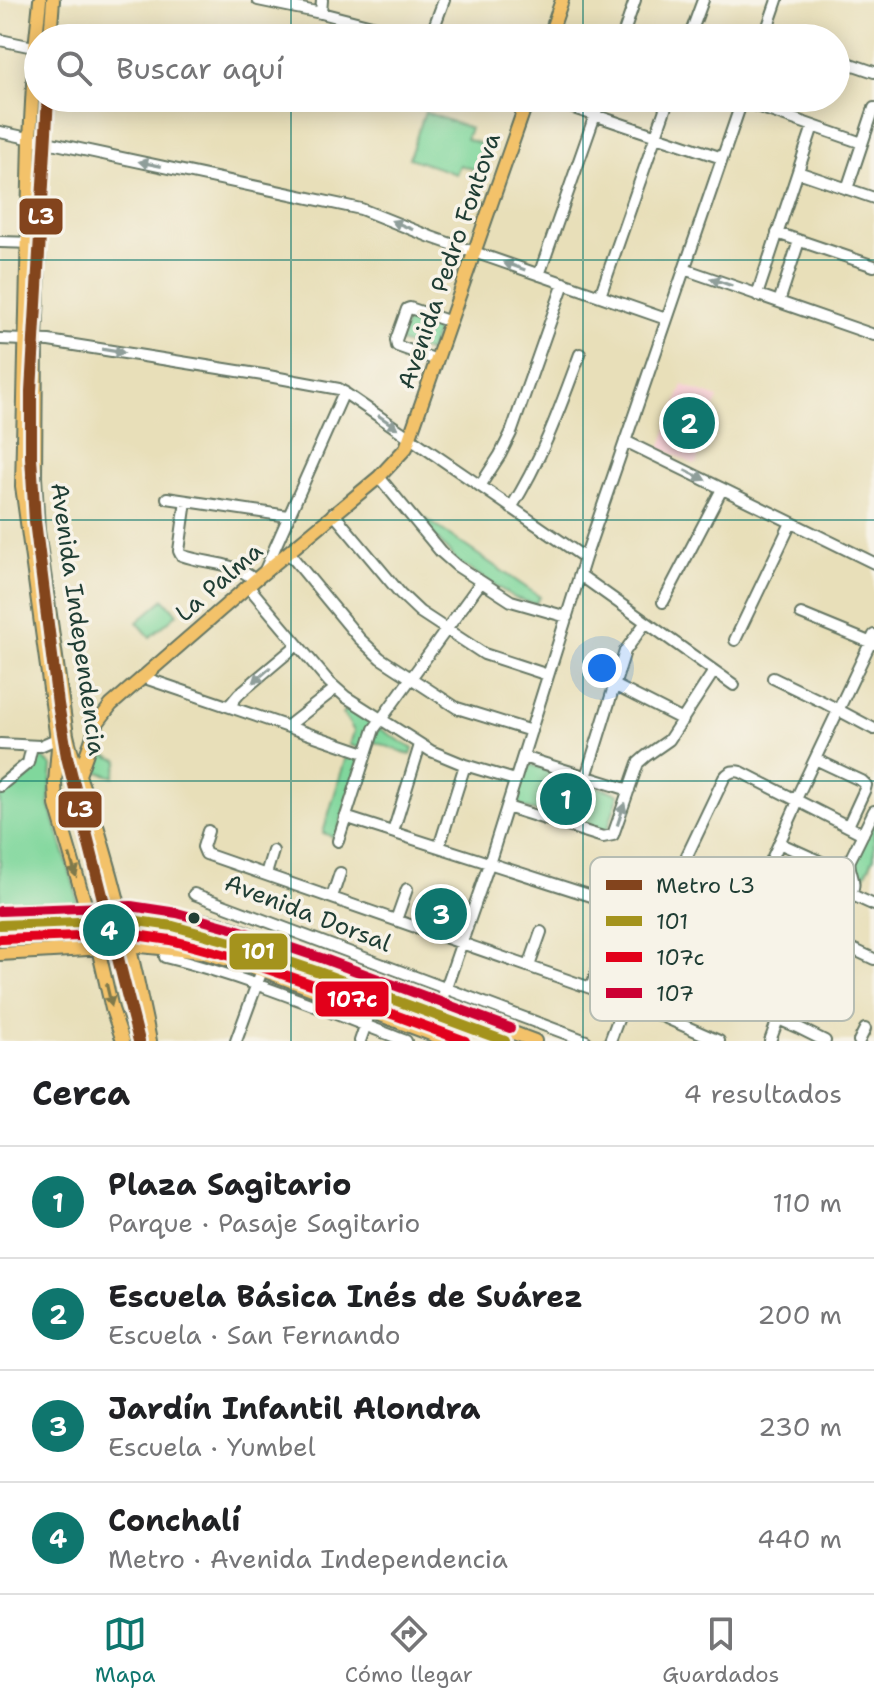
<!DOCTYPE html>
<html lang="es">
<meta charset="utf-8">
<style>
body{margin:0;font-family:"Shantell Sans",sans-serif;background:#f6f6f6;color:#202124}
.you{position:absolute;left:602px;top:668px;width:28px;height:28px;margin:-20px;border:6px solid #fff;border-radius:50%;background:#1a73e8;box-shadow:0 0 0 12px #1a73e833}
.badge{display:grid;place-items:center;width:52px;height:52px;border-radius:50%;background:#0f766e;color:#fff;font-size:26px;font-weight:700}
.pin{position:absolute;translate:-50% -50%;border:4px solid #fff;box-shadow:0 2px 8px #0006}
.list{margin:0;padding:0;list-style:none}
h2{display:flex;justify-content:space-between;align-items:center;height:104px;margin:0;padding:0 32px;font-size:34px}
h2 small{font-size:26px;font-weight:400;color:#757577}
.list li{display:grid;grid-template-columns:52px 1fr auto;gap:24px;align-items:center;box-sizing:border-box;height:112px;padding:0 32px;border-top:2px solid #e0e0e0}
.list b{display:block;font-size:30px;white-space:nowrap}
.list p{margin:0;font-size:26px;white-space:nowrap;color:#757577}
.list em{font-size:26px;font-style:normal;color:#757577}
.icon{flex:none;width:44px;height:44px;fill:none;stroke:currentColor;stroke-width:2;stroke-linecap:round;stroke-linejoin:round}
.map{position:relative;flex:none;width:874px;height:1041px;overflow:hidden}
.search{position:absolute;background:#fff;box-shadow:0 4px 20px #0003;left:24px;right:24px;top:24px;height:88px;display:flex;align-items:center;gap:20px;box-sizing:border-box;padding:0 28px;border-radius:44px;color:#757577;font-size:30px}
.sheet{height:552px;background:#fff}
nav{display:flex;justify-content:space-around;align-items:center;box-sizing:border-box;height:112px;border-top:2px solid #e0e0e0;background:#fff;font-size:22px;color:#757577}
nav a{display:grid;justify-items:center;gap:4px}
nav .on{color:#0f766e}
.map>svg:first-child{display:block}
.built{fill:#f7cfd5}
.green{fill:#80d79c;stroke:#508a68;stroke-width:2}
.lines{fill:none;stroke-linecap:round;stroke-linejoin:round}
.minor-casing{stroke:#657663;stroke-width:14}
.major-casing{stroke:#657663;stroke-width:16}
.minor{stroke:#fff;stroke-width:10}
.major{stroke:#f3c26a;stroke-width:12}
.bus-1-casing{stroke:#f7f3e8;stroke-width:16}
.bus-2-casing{stroke:#f7f3e8;stroke-width:16}
.bus-3-casing{stroke:#f7f3e8;stroke-width:16}
.bus-1{stroke:#a4931d;stroke-width:10}
.bus-2{stroke:#e2001a;stroke-width:10}
.bus-3{stroke:#c03;stroke-width:10}
.metro-1-casing{stroke:#f7f3e8;stroke-width:18}
.metro-1{stroke:#83441d;stroke-width:12}
.oneway{fill:#8f9e9a}
.oneway2{fill:#7e794c}
.grid{fill:none;stroke:#0f766e;stroke-width:2;stroke-opacity:0.55}
.bus-dot{fill:#1f3d34;stroke:#f7f3e8;stroke-width:3}
.labels{text-anchor:middle;dominant-baseline:central;stroke-width:7;stroke-linejoin:round;paint-order:stroke}
.street-label{font-size:24px;fill:#1f3d34;stroke:#f7f3e8}
.key{fill:#f7f3e8;stroke:#b6bcb2;stroke-width:2}
.key-label{font-size:22px;fill:#1f3d34}
.line-badge{stroke:#f7f3e8;stroke-width:3}
.badge-label{font-size:22px;text-anchor:middle;font-weight:bold;fill:#fff}
</style>
<div class="map">
<svg width="874" height="1041" viewBox="0 0 874 1041">
<rect width="100%" height="100%" fill="#f7f3e8"/>
<filter id="ink" filterUnits="userSpaceOnUse"><feTurbulence type="fractalNoise" baseFrequency=".0125" numOctaves="2"/><feDisplacementMap in="SourceGraphic" scale="16" xChannelSelector="R" yChannelSelector="G"/><feConvolveMatrix kernelMatrix="1 2 1 2 8 2 1 2 1" color-interpolation-filters="sRGB"/></filter>
<filter id="wash" filterUnits="userSpaceOnUse"><feTurbulence type="fractalNoise" baseFrequency=".006" numOctaves="4" result="noise"/><feDisplacementMap in="SourceGraphic" scale="32" xChannelSelector="R" yChannelSelector="G"/><feGaussianBlur stdDeviation="1.8" result="paint"/><feColorMatrix in="noise" values="0 0 0 0 0 0 0 0 0 0 0 0 0 0 0 0 0 1.4 0 .05"/><feComposite in="paint" operator="in"/></filter>
<g filter="url(#wash)">
<rect width="100%" height="100%" fill="#e8dfb9"/>
<path class="built" d="M683 385 718 398 696 465 660 448Z
M429 899 459 909 453 929 423 919Z"/>
<path class="green" d="M425 112 470 128 466 139 487 146 478 171 460 165 456 174 409 158Z
M410 312 440 322 429 352 399 342Z
M409 508 413 510 540 597 535 604 515 598 458 562Z
M164 599 177 614 150 637 137 622Z
M349 707 373 724 363 749 350 745 354 731 343 713Z
M379 728 413 749 411 755 372 741Z
M348 750 361 755 336 838 323 833Z
M35 754H39L52 766 49 804 76 892 77 902 73 908 0 910V792L30 764Z
M101 754 119 760 114 777 96 771Z
M526 763 619 794 606 834 513 804Z
M874 819V857L861 883 846 875Z"/>
</g>
<g filter="url(#ink)">
<g class="lines">
<g class="minor-casing">
<path id="minor" d="M258 0 321 13 419 38
M321 13 322 0
M430 38 444 0
M622 38 635 0
M689 38 703 0
M764 38 777 0
M0 40 38 48
M836 59 874 72
M544 98 722 158
M742 101 862 143
M0 132 361 209 431 237 666 319
M798 172 874 198
M847 189 874 108
M777 233 874 266
M0 242 34 243
M684 269 874 335
M539 275 601 98
M757 295 813 126
M600 296 669 98
M779 302 799 241
M0 339 49 341 263 375 339 389 585 558
M437 360 397 346 396 340 407 309 410 308 451 322
M625 441 874 563
M379 477 441 552 457 566 511 601 567 617
M480 486 500 455 511 433 564 283
M167 498 288 516
M186 501 179 551 181 555C209 565 230 560 255 580
M511 508C542 459 560 408 580 354
M333 513 400 593 420 612 484 654 548 675
M288 552 359 638 380 658 457 708 531 731
M265 570 344 392
M580 575 734 685
M248 586 329 682 346 697 431 751 465 765 515 780
M663 602 722 489
M801 614 874 644
M735 640 791 523
M142 677 365 753
M773 678 825 703 874 729
M614 685 683 720
M229 706 239 694 297 645
M288 726 335 689
M0 744 40 746 63 736
M523 757 629 790
M815 759 862 781 866 785 865 789 848 826
M586 777 625 651 646 622
M0 786 28 763 32 746
M507 807 603 837 613 835 638 763 646 756 669 740 714 671
M345 817 604 900
M208 831 203 847 206 854 625 1000 719 1041
M393 832 420 745
M338 841 374 729 481 582
M779 843 852 876
M439 847 465 765
M266 874 273 851
M194 894 586 1041
M850 894 874 905
M332 897 340 873
M821 910 839 918
M660 912 740 952
M396 920 407 889
M829 938 874 959
M804 944 822 952
M165 957C247 977 327 1011 406 1041
M529 966 541 932
M789 978 806 986
M591 988 605 950 608 946C619 945 633 952 640 959L799 1028 825 1041
M721 994 743 942 762 881 796 806V799L874 635
M788 1023 853 888C856 878 847 870 850 860L874 811
M430 1034 489 864 585 558 743 98
M236 1041 262 970
M360 1041 367 1021
M610 1041 652 929 724 778C728 772 734 770 741 772L863 834
M770 1041 778 1019
M859 1041 865 1029"/>
</g>
<g class="major-casing">
<path id="major" d="M40 0 35 48 30 139 22 486 58 747 55 783 56 805 98 948 112 1009 123 1041
M50 38 53 0
M549 38 562 0
M46 98 36 340 35 477 38 530 67 735C74 767 88 798 98 829 119 899 136 970 150 1041
M79 775 98 722 111 705 255 580 379 477 406 448 528 98
M0 914C87 912 160 902 245 932L535 1041
M0 954 140 946 201 952 262 970 449 1041"/>
</g>
<use href="#minor" class="minor"/>
<use href="#major" class="major"/>
<g class="bus-1-casing">
<path id="bus-1" d="M0 925 130 920 173 926 231 942 319 972 505 1041"/>
</g>
<g class="bus-2-casing">
<path id="bus-2" d="M1 939 129 934 170 940 227 955 314 985 465 1041"/>
</g>
<g class="bus-3-casing">
<path id="bus-3" d="M0 911 131 906 177 913 235 929 324 959 510 1028"/>
</g>
<use href="#bus-1" class="bus-1"/>
<use href="#bus-2" class="bus-2"/>
<use href="#bus-3" class="bus-3"/>
<g class="metro-1-casing">
<path id="metro-1" d="M48 98 31 391V457L35 521 58 704 67 757 139 1041"/>
</g>
<use href="#metro-1" class="metro-1"/>
</g>
<defs><path id="oneway-solid" d="M-6-.8H1V-3.2L6.5 0L1 3.2V.8H-6Z" transform="scale(2)"/></defs>
<g class="oneway">
<use href="#oneway-solid" transform="translate(150 164) rotate(-168)"/>
<use href="#oneway-solid" transform="translate(402 225) rotate(-157)"/>
<use href="#oneway-solid" transform="translate(514 266) rotate(-161)"/>
<use href="#oneway-solid" transform="translate(721 282) rotate(-161)"/>
<use href="#oneway-solid" transform="translate(113 351) rotate(9)"/>
<use href="#oneway-solid" transform="translate(388 422) rotate(34)"/>
<use href="#oneway-solid" transform="translate(695 475) rotate(26)"/>
<use href="#oneway-solid" transform="translate(262 675) rotate(139)"/>
<use href="#oneway-solid" transform="translate(621 814) rotate(-72)"/>
</g>
<g class="oneway2">
<use href="#oneway-solid" transform="translate(73 866) rotate(73)"/>
<use href="#oneway-solid" transform="translate(109 995) rotate(77)"/>
</g>
</g>
<path class="grid" d="M291 0V38M583 0V38M291 98V1041M583 98V1041M0 260H874M0 520H874M0 781H874"/>
<circle class="bus-dot" cx="194" cy="918" r="7"/>
<g class="labels">
<g class="street-label">
<text transform="translate(449 261) rotate(-71)">Avenida Pedro Fontova</text>
<text transform="translate(219 582) rotate(-41)">La Palma</text>
<text transform="translate(78 619) rotate(82)">Avenida Independencia</text>
<text transform="translate(308 913) rotate(21)">Avenida Dorsal</text>
</g>
</g>
<rect x="590" y="857" width="264" height="164" rx="12" class="key"/>
<rect x="606" y="880" width="36" height="10" fill="#83441d"/>
<rect x="606" y="916" width="36" height="10" fill="#a4931d"/>
<rect x="606" y="952" width="36" height="10" fill="#e2001a"/>
<rect x="606" y="988" width="36" height="10" fill="#c03"/>
<g class="key-label">
<text x="656" y="893">Metro L3</text>
<text x="656" y="929">101</text>
<text x="656" y="965">107c</text>
<text x="656" y="1001">107</text>
</g>
<g class="line-badge">
<rect x="18" y="197" width="46" height="39" rx="8" fill="#83441d"/>
<rect x="57" y="790" width="46" height="39" rx="8" fill="#83441d"/>
<rect x="228" y="932" width="61" height="39" rx="8" fill="#a4931d"/>
<rect x="314" y="980" width="76" height="38" rx="8" fill="#e2001a"/>
</g>
<g class="badge-label">
<text x="41" y="224">L3</text>
<text x="80" y="817">L3</text>
<text x="258" y="959">101</text>
<text x="352" y="1007">107c</text>
</g>
</svg>
<div class="you"></div>
<div class="pin badge" style="left:566px;top:799px">1</div>
<div class="pin badge" style="left:689px;top:423px">2</div>
<div class="pin badge" style="left:441px;top:914px">3</div>
<div class="pin badge" style="left:109px;top:930px">4</div>
<div class="search"><svg class="icon" aria-label="search" viewBox="0 0 24 24"><circle cx="10" cy="10" r="6"/><path d="M15 15l6 6"/></svg>Buscar aquí</div>
</div>
<section class="sheet">
<h2>Cerca<small>4 resultados</small></h2>
<ul class="list">
<li><span class="badge">1</span><div><b>Plaza Sagitario</b><p>Parque · Pasaje Sagitario</p></div><em>110 m</em></li>
<li><span class="badge">2</span><div><b>Escuela Básica Inés de Suárez</b><p>Escuela · San Fernando</p></div><em>200 m</em></li>
<li><span class="badge">3</span><div><b>Jardín Infantil Alondra</b><p>Escuela · Yumbel</p></div><em>230 m</em></li>
<li><span class="badge">4</span><div><b>Conchalí</b><p>Metro · Avenida Independencia</p></div><em>440 m</em></li>
</ul>
</section>
<nav>
<a class="on"><svg class="icon" aria-label="map" viewBox="0 0 24 24"><path d="M3 6l6-2 6 2 6-2v14l-6 2-6-2-6 2zM9 4v14M15 6v14"/></svg>Mapa</a>
<a><svg class="icon" aria-label="directions" viewBox="0 0 24 24"><path d="M12 3l9 9-9 9-9-9zM9 14v-3h6M13 9l2 2-2 2"/></svg>Cómo llegar</a>
<a><svg class="icon" aria-label="saved" viewBox="0 0 24 24"><path d="M7 4h10v16l-5-4-5 4z"/></svg>Guardados</a>
</nav>
